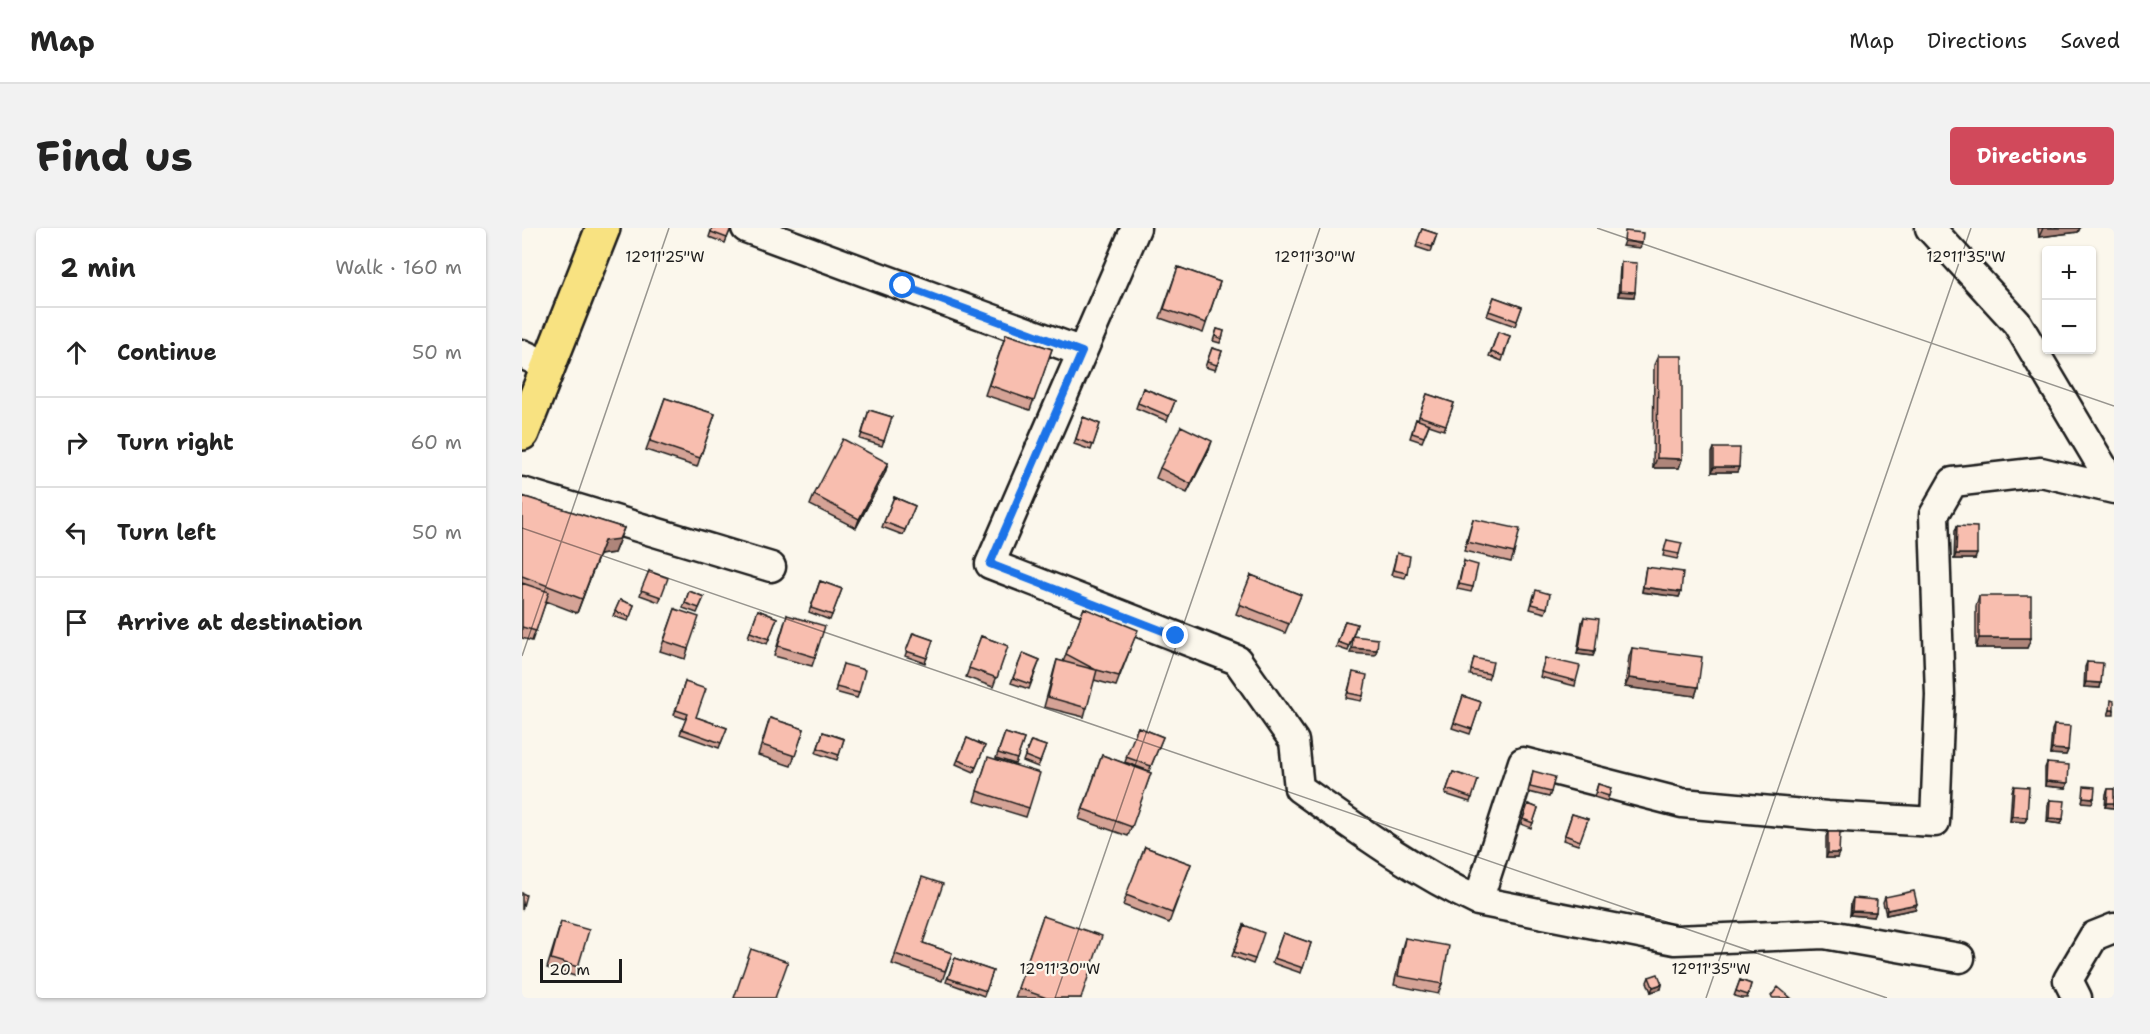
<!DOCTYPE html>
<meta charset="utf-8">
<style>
body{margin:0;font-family:"Shantell Sans",sans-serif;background:#f2f2f2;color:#222}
.controls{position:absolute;right:18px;top:18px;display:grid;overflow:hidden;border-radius:6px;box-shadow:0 2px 4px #0004}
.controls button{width:54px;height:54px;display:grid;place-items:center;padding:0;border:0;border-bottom:2px solid #e0e0e0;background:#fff;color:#222;font:30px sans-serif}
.scale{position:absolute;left:18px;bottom:15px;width:82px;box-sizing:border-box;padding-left:6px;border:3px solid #1c1c1c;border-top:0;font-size:16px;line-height:21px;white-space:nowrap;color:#1c1c1c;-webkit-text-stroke:4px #fbf7ec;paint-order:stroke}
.stop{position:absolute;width:18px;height:18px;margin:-14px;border:4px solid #1a73e8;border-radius:50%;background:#fff}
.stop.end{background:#1a73e8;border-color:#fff;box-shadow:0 2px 6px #0008}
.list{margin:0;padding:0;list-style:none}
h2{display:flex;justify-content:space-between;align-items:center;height:78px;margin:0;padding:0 24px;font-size:26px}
h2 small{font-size:20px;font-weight:400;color:#767676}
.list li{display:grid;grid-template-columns:39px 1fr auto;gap:18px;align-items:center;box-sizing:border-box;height:90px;padding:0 24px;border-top:2px solid #e0e0e0}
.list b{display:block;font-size:22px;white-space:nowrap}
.list em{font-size:20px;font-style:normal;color:#767676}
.icon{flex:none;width:33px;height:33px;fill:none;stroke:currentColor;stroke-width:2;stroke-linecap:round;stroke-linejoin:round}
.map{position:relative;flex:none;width:1592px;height:770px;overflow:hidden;border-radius:6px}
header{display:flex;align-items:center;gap:36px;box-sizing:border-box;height:84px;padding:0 30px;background:#fff;border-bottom:2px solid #e0e0e0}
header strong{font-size:28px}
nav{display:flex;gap:33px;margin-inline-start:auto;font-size:21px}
.intro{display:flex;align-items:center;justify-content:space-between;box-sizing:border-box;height:144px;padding:0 36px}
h1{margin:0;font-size:42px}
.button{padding:15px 27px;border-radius:6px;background:#d1495b;color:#fff;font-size:21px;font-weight:700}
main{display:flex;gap:36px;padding:0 36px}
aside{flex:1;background:#fff;border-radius:6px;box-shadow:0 2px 4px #0004}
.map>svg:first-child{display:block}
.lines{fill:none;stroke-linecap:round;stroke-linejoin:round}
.minor-casing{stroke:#1c1c1c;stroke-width:33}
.major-casing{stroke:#1c1c1c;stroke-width:38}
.minor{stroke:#fbf7ec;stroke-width:28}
.major{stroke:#f8e281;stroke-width:33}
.wall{fill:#d5a396;stroke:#1c1c1c;stroke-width:1.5}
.shaded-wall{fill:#ae857a;stroke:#1c1c1c;stroke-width:1.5}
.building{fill:#f8beaf;stroke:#1c1c1c;stroke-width:1.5}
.route{stroke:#1a73e8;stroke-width:8}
.ticks{fill:none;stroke:#1c1c1c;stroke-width:1.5;stroke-opacity:0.45}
.ticks-label{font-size:15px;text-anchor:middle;fill:#1c1c1c;stroke:#fbf7ec;stroke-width:4.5;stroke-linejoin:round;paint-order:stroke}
</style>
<header>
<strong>Map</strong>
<nav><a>Map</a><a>Directions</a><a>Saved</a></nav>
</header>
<div class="intro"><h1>Find us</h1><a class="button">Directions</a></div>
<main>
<aside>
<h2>2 min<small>Walk · 160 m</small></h2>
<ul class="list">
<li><svg class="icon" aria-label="ahead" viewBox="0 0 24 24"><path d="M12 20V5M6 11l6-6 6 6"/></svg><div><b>Continue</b></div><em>50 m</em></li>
<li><svg class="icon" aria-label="right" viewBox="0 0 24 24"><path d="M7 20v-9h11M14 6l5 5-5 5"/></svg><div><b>Turn right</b></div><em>60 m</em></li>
<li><svg class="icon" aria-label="left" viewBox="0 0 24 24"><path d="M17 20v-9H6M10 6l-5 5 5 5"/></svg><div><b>Turn left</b></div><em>50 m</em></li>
<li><svg class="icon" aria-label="arrive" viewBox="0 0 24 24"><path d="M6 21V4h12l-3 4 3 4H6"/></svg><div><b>Arrive at destination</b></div></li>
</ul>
</aside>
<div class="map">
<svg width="1592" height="770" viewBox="0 0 1592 770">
<rect width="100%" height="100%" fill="#fbf7ec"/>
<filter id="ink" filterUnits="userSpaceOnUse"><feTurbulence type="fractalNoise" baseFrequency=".0167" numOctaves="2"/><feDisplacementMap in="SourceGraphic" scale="12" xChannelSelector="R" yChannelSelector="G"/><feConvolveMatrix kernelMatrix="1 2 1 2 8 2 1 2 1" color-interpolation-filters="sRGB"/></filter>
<g filter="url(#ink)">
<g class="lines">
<g class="minor-casing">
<path id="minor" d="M224 0 560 124
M614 0 468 336 715 432 772 513 777 560C835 601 892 643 956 673L1153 712 1302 706 1438 730
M1408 0 1495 95 1592 258
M0 126 28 139
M0 264 249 339
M956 673 1001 534 1160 575 1305 588 1413 594 1418 467 1412 287 1431 254 1519 244 1592 261
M1555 770 1546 752 1572 708 1592 700"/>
</g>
<g class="major-casing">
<path id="major" d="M0 205 81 0"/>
</g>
<use href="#minor" class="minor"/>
<use href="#major" class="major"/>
</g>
<path class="wall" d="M190 0H209L203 15 187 9Z
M1516 0H1558L1556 4 1517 9Z
M900 1 915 6 909 24 894 19Z
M1099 34 1113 64 1112 69 1096 68 1098 39Z
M656 39 698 54 681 105 638 90Z
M972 69 1000 79 993 98 965 88Z
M695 101 702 103 698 115 691 113Z
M976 104 988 108 980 133 967 128Z
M484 106 530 121 508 182 463 167Z
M690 120 700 123 693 142 683 139Z
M1136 128 1160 231 1157 240H1131L1132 137Z
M621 160 653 173 645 193 614 180Z
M905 166 932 175 922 202 907 197 900 214 888 210 894 191 896 192Z
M143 170 193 186 175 239 124 222Z
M347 182 370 189 360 218 338 211Z
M561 189 578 196 569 222 552 216Z
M1192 220 1217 239 1215 244H1190V225Z
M687 222 665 265 634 250 638 240Z
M366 235 363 245 334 300 288 277 292 267Z
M0 268 102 300 92 325 77 327 55 385 24 373 10 413 0 410Z
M372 269 393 278 381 307 360 299Z
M951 291 992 325 989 334 942 323 948 300Z
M1435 298 1453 331H1432L1433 303Z
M1145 312 1157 326 1155 331 1141 328Z
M875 325 885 345 883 350 869 347Z
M942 333 951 359 949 364 935 361Z
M1124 339 1159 364 1157 369 1120 364 1123 344Z
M127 343 139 369 137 374 118 367Z
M729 347 779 367 763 405 714 386Z
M298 353 320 361 308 392 287 384Z
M167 363 182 369 175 385 161 380Z
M1012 367 1025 380 1023 385 1008 381Z
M1457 368 1509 410 1505 420H1454V378Z
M98 372 112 377 106 393 91 388Z
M562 380 612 411 594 458 572 452 562 489 522 479 532 442 535 432 541 434Z
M153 381 166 421 163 431 138 423Z
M236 382 255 390 245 416 226 409Z
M265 387 293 429 290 438 252 428Z
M1062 389 1073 423 1071 428 1055 426 1060 394Z
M823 393 835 396 826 423 814 419Z
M391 405 411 412 403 435 383 428Z
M459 408 486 418 471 459 444 449Z
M1110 420 1176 459 1173 468 1103 459 1107 429Z
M501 425 518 432 507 461 489 455Z
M952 430 968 446 966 451 948 447Z
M1023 430 1054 453 1053 458 1018 449Z
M1565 434 1579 455 1578 460 1562 459 1563 439Z
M321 436 337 465 335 470 313 464Z
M831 445 841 468 839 473 824 470Z
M163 454 174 489 205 500 197 520 158 506 164 491 152 487Z
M941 468 959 474 948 506 930 500Z
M248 490 282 501 269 538 236 527Z
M1532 497 1546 522 1544 527 1528 526 1530 502Z
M616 499 641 509 627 543 603 534Z
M301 504 322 511 315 532 294 525Z
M483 505 502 511 493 536 474 530Z
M445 510 463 518 452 544 434 536Z
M509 513 524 518 516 539 501 533Z
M580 527 629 545 606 608 557 591Z
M1525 535 1544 560 1523 558V540Z
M463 538 507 580 504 589 452 573Z
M1011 543 1029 564 1027 569 1006 564Z
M931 544 956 552 948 574 923 566Z
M1076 556 1089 560 1085 573 1072 569Z
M1492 558 1505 589 1503 594 1488 593 1490 563Z
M1586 561H1592V580L1583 579 1584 566Z
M1528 572 1541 591 1539 596 1525 594 1526 577Z
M1006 576 1016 580 1009 600 999 596Z
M1050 586 1066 591 1056 617 1041 612Z
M1306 604 1315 630H1304V609Z
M623 619 669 636 647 695 601 677Z
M400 649 401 715 430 725 420 753 370 736Z
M1363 669 1393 681 1364 687 1361 674Z
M1331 670 1354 684 1352 689 1328 687 1329 675Z
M521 688 559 770H493Z
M39 694 56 739 53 748 25 740Z
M722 697 733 731 731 736 710 728Z
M761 705 789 715 779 745 750 735Z
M883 710 920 756 916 766 872 757 880 720Z
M433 730 471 743 462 768 424 754Z
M1127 749 1140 756 1139 761 1129 764 1125 754Z
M1218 752 1229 756 1225 770H1219L1212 768Z"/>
<path class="shaded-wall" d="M1521 0H1558L1556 4 1517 9Z
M1102 13 1120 15 1118 20 1100 18Z
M1098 63 1113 64 1112 69 1096 68Z
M690 213 687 222 665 265 669 256Z
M1135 230 1160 231 1157 240H1131Z
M366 235 363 245 334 300 337 291Z
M1192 239H1217L1215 244H1190Z
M102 300 92 325 77 327 55 385 82 313Z
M1434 326H1455L1453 331H1432Z
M1121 359 1159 364 1157 369 1120 364Z
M1457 410H1509L1505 420H1454Z
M830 420 855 422 853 427 828 425Z
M1057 421 1073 423 1071 428 1055 426Z
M1107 450 1176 459 1173 468 1103 459Z
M1564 454 1579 455 1578 460 1562 459Z
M1588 482H1592V487H1586Z
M1530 521 1546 522 1544 527 1528 526Z
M1524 553 1546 555 1544 560 1523 558Z
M1561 569 1572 570 1570 575 1560 574Z
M1585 575H1592V580L1583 579Z
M1490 588 1505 589 1503 594 1488 593Z
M1527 590 1541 591 1539 596 1525 594Z
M1306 625H1317L1315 630H1304Z
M1395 676 1393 681 1364 687 1365 682Z
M1330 683 1354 684 1352 689 1328 687Z
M1140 756 1139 761 1129 764 1131 759Z"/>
<path class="building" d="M190 0H209L205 10 189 4Z
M900 1 915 6 910 19 895 14Z
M1103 3 1121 5 1120 15 1102 13Z
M1099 34 1115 35 1113 64 1098 63Z
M656 39 698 54 684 95 642 81Z
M972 69 1000 79 995 93 967 83Z
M695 101 702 103 700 111 693 108Z
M976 104 988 108 981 128 969 124Z
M484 106 530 121 512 173 467 157Z
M690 120 700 123 695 137 685 134Z
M1136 128H1160V231L1135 230Z
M621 160 653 173 647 188 616 175Z
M905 166 932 175 924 197 897 188Z
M143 170 193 186 178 230 128 213Z
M347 182 370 189 362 213 340 206Z
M561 189 578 196 571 217 554 211Z
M894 191 907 196 902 209 890 205Z
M659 198 690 213 669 256 638 240Z
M321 211 366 235 337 291 292 267Z
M1192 220H1218L1217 239H1192Z
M0 268 102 300 97 311 82 313 60 371 0 348Z
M372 269 393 278 383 302 362 294Z
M951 291 998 301 992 325 945 314Z
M1435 298 1455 299V326H1434Z
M1145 312 1160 315 1157 326 1142 323Z
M875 325 888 328 885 345 871 342Z
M942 333 956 337 951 359 937 356Z
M1124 339 1161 344 1159 364 1121 359Z
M127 343 146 350 139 369 119 362Z
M729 347 779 367 767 396 717 376Z
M298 353 320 361 310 387 289 380Z
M0 355 27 364 14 403 0 399Z
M1014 362 1028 366 1025 380 1010 376Z
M167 363 182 369 177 380 163 375Z
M1457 368H1509V410H1457Z
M98 372 112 377 108 389 93 383Z
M562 380 616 402 597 448 575 442 565 480 526 469 535 432 574 442 544 426Z
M153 381 177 389 166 421 142 413Z
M236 382 255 390 247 411 228 404Z
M265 387 303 398 293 429 256 418Z
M1062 389 1077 391 1073 423 1057 421Z
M823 393 835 396 827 418 816 414Z
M391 405 411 412 405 430 384 423Z
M459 408 486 418 475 450 447 440Z
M831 408 856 411 855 422 830 420Z
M1110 420 1180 429 1176 459 1107 450Z
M501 425 518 432 508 456 491 450Z
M952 430 971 434 968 446 949 442Z
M1023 430 1058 438 1054 453 1019 444Z
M1565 434 1581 435 1579 455 1564 454Z
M321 436 343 442 337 465 314 459Z
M831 444 845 447 841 468 826 465Z
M163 454 184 461 174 489 205 500 199 515 160 501 166 486 154 482Z
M941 468 959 474 950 501 932 495Z
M1589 472 1592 473V482H1588Z
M248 490 282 501 273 528 240 517Z
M1532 497 1548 498 1546 522 1530 521Z
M616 499 641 509 629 538 604 529Z
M301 504 322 511 317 527 296 520Z
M483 505 502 511 495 531 476 525Z
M445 510 463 518 454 539 436 532Z
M509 513 524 518 518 534 503 528Z
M580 527 629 545 610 599 561 581Z
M466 529 518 545 507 580 455 563Z
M1525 535 1547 537 1546 555 1524 553Z
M1011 543 1033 549 1029 564 1008 559Z
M931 544 956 552 950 570 925 561Z
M1076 556 1089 560 1087 568 1074 564Z
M1492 558 1507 559 1505 589 1490 588Z
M1562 558 1573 559 1572 570 1561 569Z
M1586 561H1592V575H1585Z
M1528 572 1543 573 1541 591 1527 590Z
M1006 576 1016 580 1011 595 1001 591Z
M1050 586 1066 591 1058 613 1043 607Z
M1306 604H1318L1317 625H1306Z
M623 619 669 636 650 685 604 667Z
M400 649 421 656 401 715 430 725 423 743 373 726Z
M1392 663 1395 676 1365 682 1363 669Z
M0 665 4 667 0 682Z
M1331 670 1355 672 1354 684 1330 683Z
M521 688 580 708 559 770H525L496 760Z
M39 694 67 702 56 739 29 731Z
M722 697 742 705 733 731 712 724Z
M761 705 789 715 781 740 752 730Z
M883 710 927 718 920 756 876 748Z
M229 721 266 734 253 770H212Z
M433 730 471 743 464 763 426 750Z
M1136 746 1140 756 1131 759 1127 749Z
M1218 752 1229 756 1226 767 1214 763Z
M1256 759 1269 770H1251L1249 768Z"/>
</g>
<g class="lines" filter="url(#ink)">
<path class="route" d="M381 58 560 124 468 336 654 408"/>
</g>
<path class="ticks" d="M1075 0 1592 178M0 300 1365 770M0 428 147 0M533 770 798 0M1184 770 1449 0"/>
<g class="ticks-label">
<text x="143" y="34">12°11'25"W</text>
<text x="793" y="34">12°11'30"W</text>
<text x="1444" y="34">12°11'35"W</text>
<text x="538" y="746">12°11'30"W</text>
<text x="1189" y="746">12°11'35"W</text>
</g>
</svg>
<div class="controls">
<button>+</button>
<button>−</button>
</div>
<div class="scale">20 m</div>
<div class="stop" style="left:381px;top:58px"></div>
<div class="stop end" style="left:654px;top:408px"></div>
</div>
</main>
